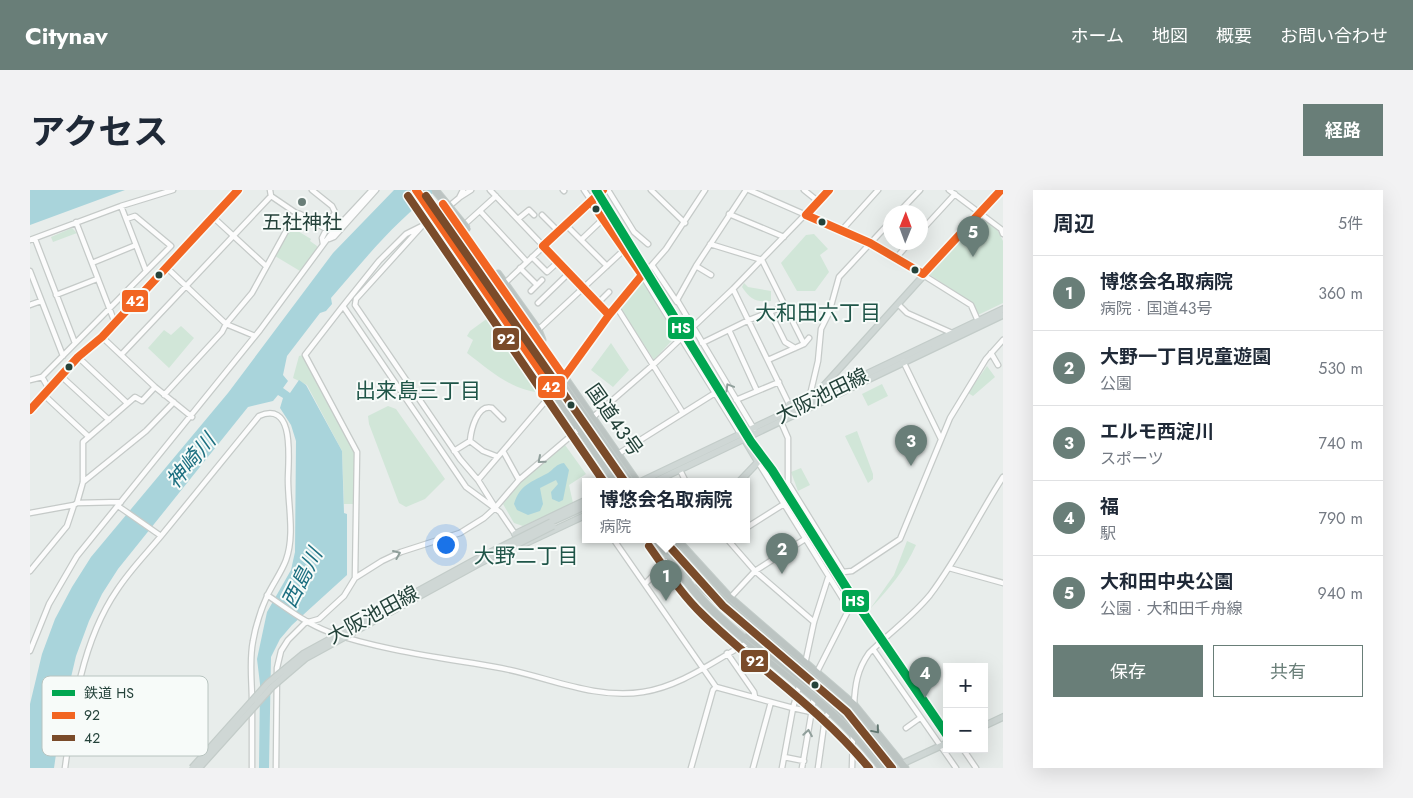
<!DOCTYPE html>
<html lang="ja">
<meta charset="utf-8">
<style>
body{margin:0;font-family:Jost,"Noto Sans JP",sans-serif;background:#f2f2f3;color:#1f2937}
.controls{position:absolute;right:15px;bottom:15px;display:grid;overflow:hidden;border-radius:0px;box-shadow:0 5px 20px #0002}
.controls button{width:45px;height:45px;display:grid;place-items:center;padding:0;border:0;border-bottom:1px solid #e0e1e3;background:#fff;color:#1f2937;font:25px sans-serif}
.compass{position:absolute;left:853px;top:15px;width:45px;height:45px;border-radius:50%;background:#fff;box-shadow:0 5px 20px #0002;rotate:1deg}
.you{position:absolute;left:415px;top:354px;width:18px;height:18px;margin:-12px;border:4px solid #fff;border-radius:50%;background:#1a73e8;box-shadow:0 0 0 8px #1a73e833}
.badge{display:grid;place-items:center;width:32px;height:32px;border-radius:50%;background:#697e78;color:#fff;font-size:16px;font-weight:700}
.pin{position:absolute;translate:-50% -41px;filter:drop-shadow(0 1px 2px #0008)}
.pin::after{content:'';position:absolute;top:26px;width:18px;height:15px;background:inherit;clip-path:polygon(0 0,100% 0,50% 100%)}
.popup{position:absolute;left:552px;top:288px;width:168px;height:65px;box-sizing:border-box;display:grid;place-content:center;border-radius:0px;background:#fff;filter:drop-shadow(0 1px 4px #0005);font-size:16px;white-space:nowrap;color:#747a83}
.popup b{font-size:19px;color:#1f2937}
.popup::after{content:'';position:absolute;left:50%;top:100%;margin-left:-10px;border:10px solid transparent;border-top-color:#fff}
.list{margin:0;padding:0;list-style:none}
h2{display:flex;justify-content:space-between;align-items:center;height:65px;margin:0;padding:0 20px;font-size:21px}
h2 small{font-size:16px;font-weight:400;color:#747a83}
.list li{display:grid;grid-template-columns:32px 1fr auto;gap:15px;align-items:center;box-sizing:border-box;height:75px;padding:0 20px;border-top:1px solid #e0e1e3}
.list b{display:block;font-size:19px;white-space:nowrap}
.list p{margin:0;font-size:16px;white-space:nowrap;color:#747a83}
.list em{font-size:16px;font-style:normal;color:#747a83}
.actions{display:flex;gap:10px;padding:15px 20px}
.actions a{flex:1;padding:11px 0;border:1px solid #697e78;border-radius:0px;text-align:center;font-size:18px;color:#697e78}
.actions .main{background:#697e78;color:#fff}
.map{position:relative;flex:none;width:973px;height:578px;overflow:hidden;border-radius:0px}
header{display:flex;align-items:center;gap:30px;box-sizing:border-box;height:70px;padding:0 25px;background:#697e78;color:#fff}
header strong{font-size:24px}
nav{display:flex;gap:28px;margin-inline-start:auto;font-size:18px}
.intro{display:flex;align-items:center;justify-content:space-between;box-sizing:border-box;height:120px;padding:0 30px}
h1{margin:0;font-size:35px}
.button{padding:12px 22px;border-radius:0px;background:#697e78;color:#fff;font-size:18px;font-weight:700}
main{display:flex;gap:30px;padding:0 30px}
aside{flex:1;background:#fff;border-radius:0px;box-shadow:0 5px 20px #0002}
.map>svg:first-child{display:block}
.green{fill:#d1e6d8}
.water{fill:#a9d4db}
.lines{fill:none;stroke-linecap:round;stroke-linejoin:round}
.minor-casing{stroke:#c5cac8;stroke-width:7}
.major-casing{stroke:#c3ccc9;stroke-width:8}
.highway-casing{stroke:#c3ccc9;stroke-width:9}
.minor{stroke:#fcfcfc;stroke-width:4.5}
.major{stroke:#cfd7d5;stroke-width:5.5}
.highway{stroke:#bcc4c2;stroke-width:7}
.major-bridge-casing{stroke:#c3ccc9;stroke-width:8;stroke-linecap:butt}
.highway-bridge-casing{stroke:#c3ccc9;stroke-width:9;stroke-linecap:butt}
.major-bridge{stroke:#cfd7d5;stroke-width:5.5}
.highway-bridge{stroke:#bcc4c2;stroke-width:7}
.bus-1-casing{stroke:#f7fbf9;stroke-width:11}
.bus-2-casing{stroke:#f7fbf9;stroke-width:11}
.bus-1{stroke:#f26522;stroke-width:8}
.bus-2{stroke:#7a4b2a;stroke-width:8}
.rail-1-casing{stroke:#f7fbf9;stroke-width:12}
.rail-1{stroke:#00a651;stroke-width:9}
.oneway{stroke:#909f9b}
.oneway2{stroke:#617670}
.poi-dot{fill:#697e78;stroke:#f7fbf9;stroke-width:2}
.bus-dot{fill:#24423a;stroke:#f7fbf9;stroke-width:2}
.labels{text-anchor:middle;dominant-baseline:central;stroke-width:4;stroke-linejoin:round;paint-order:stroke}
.poi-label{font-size:20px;fill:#24423a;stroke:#f7fbf9}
.street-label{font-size:20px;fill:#24423a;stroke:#f7fbf9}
.neighbourhood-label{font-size:21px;fill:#1f5548;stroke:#f7fbf9}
.water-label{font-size:21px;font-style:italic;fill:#1c6f80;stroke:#f7fbf9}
.key{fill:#f7fbf9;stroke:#b8c4c0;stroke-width:1}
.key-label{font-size:14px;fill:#24423a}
.line-badge{stroke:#f7fbf9;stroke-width:2}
.badge-label{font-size:14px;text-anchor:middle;font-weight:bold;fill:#fff}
</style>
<header>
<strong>Citynav</strong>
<nav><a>ホーム</a><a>地図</a><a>概要</a><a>お問い合わせ</a></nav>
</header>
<div class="intro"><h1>アクセス</h1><a class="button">経路</a></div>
<main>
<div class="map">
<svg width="973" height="578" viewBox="0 0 973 578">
<rect width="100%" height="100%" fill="#e8edeb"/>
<path class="green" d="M949 28H952L968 41 973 51V113L950 124H947L944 114 900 85V82Z
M261 37 281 49 280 51 287 56V59L270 81 245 66Z
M42 38 47 43 23 52 21 47Z
M784 44 798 59 790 65 799 82 785 101H767L751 73 776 45Z
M610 92H613L646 146 624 170 590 118Z
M714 93 718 97 741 101V111C725 112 721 110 712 97Z
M462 125 516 203C483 202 462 182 437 163L443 150 437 146 440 141Z
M151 136 164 148 139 178 118 158 134 140 141 145Z
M581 153 599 180 583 197 561 180Z
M273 165 325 263 324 314H314L312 261 277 195 263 188 269 166Z
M957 176 965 187 943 206 938 203Z
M852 194 858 206 838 216 832 204Z
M358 216 366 219 415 289 395 309 376 317 369 313 339 234 338 226Z
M827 241 843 284V289L838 293 815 246Z
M535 255 556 284 539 295 543 313 493 336 484 333 473 314 491 292Z
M771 278 780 295 768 301 761 282Z
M877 351 886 355C875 380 859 399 840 419L864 385Z"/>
<path class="water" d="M0 0H95L0 35Z
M364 0H407C366 30 334 70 301 108L302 114 296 121 290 123 257 166 253 185 258 191 253 198 260 203 269 190 276 195 312 261 314 323 317 324V385L262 435 250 449 241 467 239 578H229L230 494 227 469 237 422 261 380 265 362 266 251 261 235 250 218 253 208 248 205 243 211 218 217 88 379 72 404 59 431 46 466 31 530 24 578H0V514L12 464 25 429 42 397 61 367 198 203 303 63Z
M534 273 539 280 533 310 529 312 522 309 521 302 528 294 526 290 510 298 513 314 510 321 498 325 487 320 484 314C490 294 502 292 518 283 524 279 526 274 534 273Z"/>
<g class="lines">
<g class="minor-casing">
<path id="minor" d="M240 0 241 6 266 23 270 24 296 39
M282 0 302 16 305 22 292 48 293 54
M460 0 579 125
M533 0 534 1
M554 0 612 85 711 245
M578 0 604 42 618 54
M621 0 655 33
M716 0 666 76 647 110 724 239
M719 0 840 53 866 68 941 115 948 131
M774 0 789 12
M919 0 971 39 973 44
M430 7 441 0
M91 16 116 81
M450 21 497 72
M869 22 890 0
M699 24 754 47
M512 25 529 42
M183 27 236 76
M406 27 429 8 433 0
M488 29 499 20 504 25
M46 32 85 133
M399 33 451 104 461 115
M434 35 466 6
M536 35 577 76
M392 36 326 109 325 115 430 269 448 290 465 317
M811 41 848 0
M891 41 925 4
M5 49 45 153
M299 49 304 47 346 0
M0 50 91 16 143 0
M551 50 573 29
M680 54 732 70 774 154
M502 67 517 82 528 72
M866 68 880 52
M62 73 106 55
M622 75 647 112
M666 76 681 85
M136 77 196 134 225 146
M490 78 507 95
M0 81 33 166
M475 93 573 0
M703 99 759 214
M501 101 512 90
M26 105 67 89
M508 113 539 83
M568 113 579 102
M868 114 877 123 922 143
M0 115 11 111
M313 116 349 71 376 44 400 32
M586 116 653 223
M740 122 755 152 765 158
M508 140 595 59
M699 140 727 201
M72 147 125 197 162 227
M672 153 719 130 755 116
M961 163 968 175
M91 165 241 6
M48 167 97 213
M738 170 774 154 779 148
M873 171 911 249
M31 186 79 230
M12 187 19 199
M534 187 586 116 636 59 675 0
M0 190 12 187 141 56 105 26 96 29
M14 205 59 247
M134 205 192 142 196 134 222 103 266 23
M780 205 788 171 791 139 799 123 809 87 861 31
M706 210 749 192
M0 220 48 167 72 147 208 0
M562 228 623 175 703 99 799 0
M751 232 758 248V293L813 382 822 381 870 349 920 228 956 169 973 150
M440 251C441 240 447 214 462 218L473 229
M424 261 440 251 453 261 466 266
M473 261 489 290
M588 264 685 203
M728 272 819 419 787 482
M650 280 656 292
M448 290 525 200
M53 292 116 241 144 212
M47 313 53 292V252L105 207 112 211 125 197
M88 316 131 346 229 226C266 210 258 271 258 290 258 316 265 345 256 370 252 381 244 392 238 404 231 419 226 434 223 451 219 471 222 491 222 512
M0 323 44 315 47 313 91 312
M716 338 754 314
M584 350 686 497 763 518 770 493
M698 350 725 381 784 432
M919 378 973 393
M0 381 37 336 44 315
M325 388 352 371 371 362 430 343 454 328 465 318 489 290 549 239
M615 394 640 368
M237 405C256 418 277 434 299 442 349 460 413 468 465 477 514 485 563 510 613 502 652 496 685 470 719 452
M700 408 725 381 775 349
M843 459 926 578
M0 461 19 414 47 366 230 140 301 44 342 0
M697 463 724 502 725 507
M775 474 784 432 798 388
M824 515C825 495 827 480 839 463 859 443 882 427 900 405 928 368 948 326 973 287
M222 519V578
M876 538 890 528
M933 559 946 578
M754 567 774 571
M35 578C43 518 52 451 87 400 100 380 116 364 131 346
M246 578 247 478 251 461 258 450 275 433 289 429 314 406 325 388 327 262 275 165 313 116 436 297 470 322 485 344
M661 578 683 500 686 497
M723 578 741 512
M752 578 763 518 781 522
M772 578 784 508
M788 578 795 528 800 521
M822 578 823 544"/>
</g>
<g class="major-casing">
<path id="major" d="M763 223 759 214 790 200 971 0
M610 292 973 119
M624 292 973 125
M709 292 728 272 713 247
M556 310 485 344 492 355 556 325
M521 332 556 316
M954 536 973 527
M863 578 917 553"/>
</g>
<g class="highway-casing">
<path id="highway" d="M436 46 607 292
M421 51 586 292
M468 84 508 140 512 150
M627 350C644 373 660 399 681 419 737 473 805 515 852 578
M647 350 700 408 824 515 875 578"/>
</g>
<use href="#minor" class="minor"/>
<use href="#major" class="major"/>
<use href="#highway" class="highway"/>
<g class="major-bridge-casing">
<path id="major-bridge" d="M162 578 238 493 273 464 445 370 521 332
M169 578 242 497 276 468 448 374 523 336"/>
</g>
<g class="highway-bridge-casing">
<path id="highway-bridge" d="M386 0 421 51
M391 0 594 292
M405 0 437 39
M413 14 455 82 600 292
M634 350 662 386
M639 350C701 439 805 487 864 578
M669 394 725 446
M718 446 798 509
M796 507 823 533 858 578"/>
</g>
<use href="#major-bridge" class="major-bridge"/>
<use href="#highway-bridge" class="highway-bridge"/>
<g class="bus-1-casing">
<path id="bus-1" d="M386 0 524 201 579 125 612 85 561 12
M573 0 513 56 579 125
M799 0 776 25 840 53 893 84 971 0
M413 14 534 187
M0 220 48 167 72 147 208 0"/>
</g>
<g class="bus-2-casing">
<path id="bus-2" d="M378 6 574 292
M396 6 595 292
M619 356C636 380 652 405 673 425 727 478 791 519 839 578
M640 357 693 416 817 522 862 578"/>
</g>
<use href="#bus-1" class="bus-1"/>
<use href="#bus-2" class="bus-2"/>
<g class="rail-1-casing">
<path id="rail-1" d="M566 0 721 252 742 280 819 402 917 545"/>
</g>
<use href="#rail-1" class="rail-1"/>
</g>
<defs><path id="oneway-chevron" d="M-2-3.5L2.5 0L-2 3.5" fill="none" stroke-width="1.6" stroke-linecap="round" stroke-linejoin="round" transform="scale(1.25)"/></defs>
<g class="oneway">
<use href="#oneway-chevron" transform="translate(699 197) rotate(-121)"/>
<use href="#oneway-chevron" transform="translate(511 270) rotate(139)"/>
<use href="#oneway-chevron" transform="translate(367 364) rotate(-23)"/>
<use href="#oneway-chevron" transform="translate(778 543) rotate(-81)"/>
</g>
<use class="oneway2" href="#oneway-chevron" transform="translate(846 540) rotate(50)"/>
<circle class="poi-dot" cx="272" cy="12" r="5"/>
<g class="bus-dot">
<circle cx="566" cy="19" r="4.5"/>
<circle cx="792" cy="32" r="4.5"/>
<circle cx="885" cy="80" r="4.5"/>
<circle cx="129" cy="85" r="4.5"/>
<circle cx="39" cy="177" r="4.5"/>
<circle cx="541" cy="215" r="4.5"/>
<circle cx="785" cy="495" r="4.5"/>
</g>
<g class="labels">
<g class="poi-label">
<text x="272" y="32">五社神社</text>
</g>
<g class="street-label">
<text transform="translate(792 206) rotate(-26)">大阪池田線</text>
<text transform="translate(584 230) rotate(55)">国道43号</text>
<text transform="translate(343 425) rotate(-28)">大阪池田線</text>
</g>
<g class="neighbourhood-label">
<text x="788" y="123">大和田六丁目</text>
<text x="388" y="201">出来島三丁目</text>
<text x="496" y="366">大野二丁目</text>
</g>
<g class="water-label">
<text transform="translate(161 271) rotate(-50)">神崎川</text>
<text transform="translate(272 388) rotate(-63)">西島川</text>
</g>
</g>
<rect x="12" y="486" width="166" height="80" rx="8" class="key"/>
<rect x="22" y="500" width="23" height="6" fill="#00a651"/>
<rect x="22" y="522" width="23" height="7" fill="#f26522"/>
<rect x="22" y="545" width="23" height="6" fill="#7a4b2a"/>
<g class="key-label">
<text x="54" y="508">鉄道 HS</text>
<text x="54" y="530">92</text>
<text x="54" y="553">42</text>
</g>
<g class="line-badge">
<rect x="91" y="99" width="28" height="24" rx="5" fill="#f26522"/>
<rect x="637" y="126" width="28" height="24" rx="5" fill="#00a651"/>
<rect x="462" y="137" width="28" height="24" rx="5" fill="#7a4b2a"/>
<rect x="507" y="185" width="29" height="24" rx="5" fill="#f26522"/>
<rect x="811" y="399" width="29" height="24" rx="5" fill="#00a651"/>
<rect x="710" y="459" width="29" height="24" rx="5" fill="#7a4b2a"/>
</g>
<g class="badge-label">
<text x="105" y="116">42</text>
<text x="651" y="143">HS</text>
<text x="476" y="154">92</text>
<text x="521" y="202">42</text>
<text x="825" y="416">HS</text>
<text x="725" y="476">92</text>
</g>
</svg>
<div class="controls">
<button>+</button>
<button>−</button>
</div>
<svg class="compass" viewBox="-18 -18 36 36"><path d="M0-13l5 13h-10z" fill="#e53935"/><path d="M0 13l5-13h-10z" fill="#747a83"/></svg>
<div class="you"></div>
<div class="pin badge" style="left:636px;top:411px">1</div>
<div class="popup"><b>博悠会名取病院</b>病院</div>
<div class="pin badge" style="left:752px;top:384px">2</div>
<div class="pin badge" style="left:881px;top:276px">3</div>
<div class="pin badge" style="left:895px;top:508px">4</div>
<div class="pin badge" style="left:943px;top:67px">5</div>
</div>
<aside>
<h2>周辺<small>5件</small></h2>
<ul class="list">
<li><span class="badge">1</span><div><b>博悠会名取病院</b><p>病院 · 国道43号</p></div><em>360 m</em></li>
<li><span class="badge">2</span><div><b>大野一丁目児童遊園</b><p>公園</p></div><em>530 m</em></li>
<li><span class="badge">3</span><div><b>エルモ西淀川</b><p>スポーツ</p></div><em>740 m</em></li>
<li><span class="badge">4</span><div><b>福</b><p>駅</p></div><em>790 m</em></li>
<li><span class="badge">5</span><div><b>大和田中央公園</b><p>公園 · 大和田千舟線</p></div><em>940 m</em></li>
</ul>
<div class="actions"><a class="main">保存</a><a>共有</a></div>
</aside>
</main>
